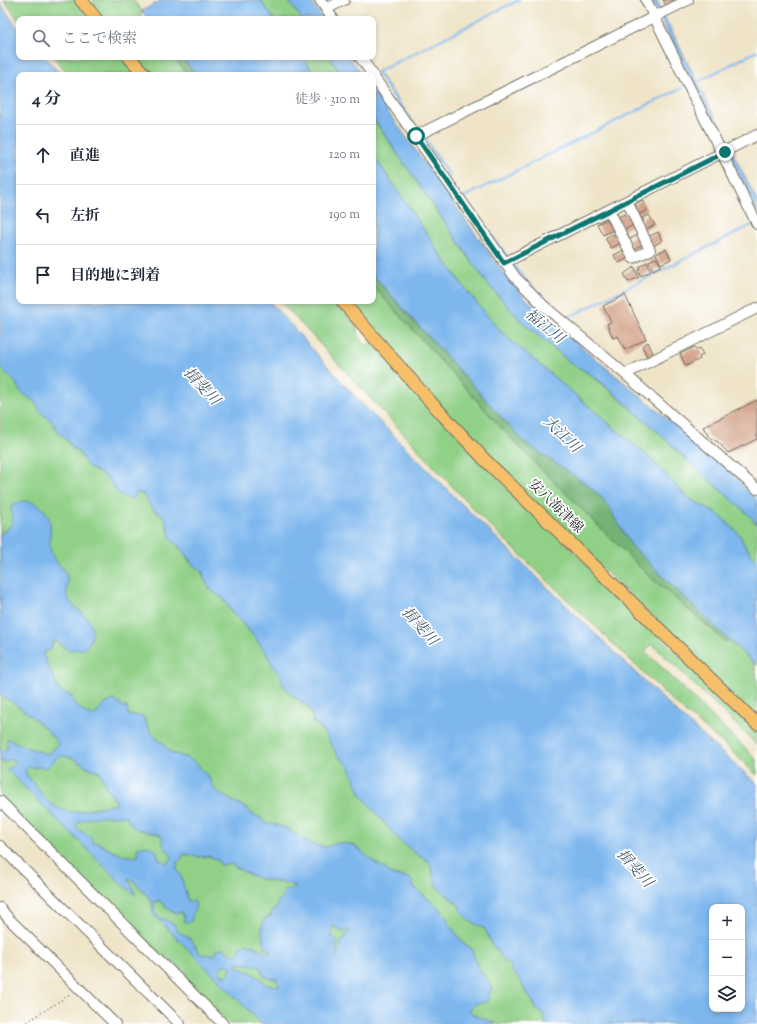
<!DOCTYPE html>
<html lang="ja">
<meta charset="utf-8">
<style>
body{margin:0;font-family:"Sorts Mill Goudy","Noto Serif JP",serif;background:#f6f6f7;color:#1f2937}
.controls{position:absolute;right:12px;bottom:12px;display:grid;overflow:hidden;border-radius:8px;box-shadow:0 2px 6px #0003}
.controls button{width:36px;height:36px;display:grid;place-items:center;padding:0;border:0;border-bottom:1px solid #e0e1e3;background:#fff;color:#1f2937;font:20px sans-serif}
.stop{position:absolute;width:12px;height:12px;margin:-9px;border:3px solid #0f766e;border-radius:50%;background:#fff}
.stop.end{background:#0f766e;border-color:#fff;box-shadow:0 1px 4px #0008}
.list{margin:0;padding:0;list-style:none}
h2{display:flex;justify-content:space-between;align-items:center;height:52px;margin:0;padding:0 16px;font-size:17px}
h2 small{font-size:13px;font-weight:400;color:#747a83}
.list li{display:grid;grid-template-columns:26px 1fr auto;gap:12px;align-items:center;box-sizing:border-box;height:60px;padding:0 16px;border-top:1px solid #e0e1e3}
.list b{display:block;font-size:15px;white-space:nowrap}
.list em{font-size:13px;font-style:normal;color:#747a83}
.icon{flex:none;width:22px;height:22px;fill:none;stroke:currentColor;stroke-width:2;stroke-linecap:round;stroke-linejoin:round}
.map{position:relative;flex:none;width:757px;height:1024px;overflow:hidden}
.search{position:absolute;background:#fff;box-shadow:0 2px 6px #0003;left:16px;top:16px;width:360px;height:44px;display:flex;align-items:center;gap:10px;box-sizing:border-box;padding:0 14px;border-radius:8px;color:#747a83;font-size:15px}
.panel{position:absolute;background:#fff;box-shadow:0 2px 6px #0003;left:16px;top:72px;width:360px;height:232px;border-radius:8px}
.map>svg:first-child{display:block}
.green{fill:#90d087;stroke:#5e7e59}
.forest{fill:#74b274;stroke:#506e50}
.water{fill:#7eb7ee;stroke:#54718c;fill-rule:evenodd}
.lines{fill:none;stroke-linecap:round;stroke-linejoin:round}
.stream{stroke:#7eb7ee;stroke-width:2.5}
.building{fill:#d1a086}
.minor-casing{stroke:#706c62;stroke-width:12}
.major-casing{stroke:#706c62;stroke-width:14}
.path{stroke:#706c62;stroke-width:1.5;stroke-dasharray:1 3;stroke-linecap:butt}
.minor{stroke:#fff;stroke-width:10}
.major{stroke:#f6c06b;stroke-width:12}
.route{stroke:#0f766e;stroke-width:5}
.labels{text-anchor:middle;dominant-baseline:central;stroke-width:3.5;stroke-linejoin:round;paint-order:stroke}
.street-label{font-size:14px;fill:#2b2b2b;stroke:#fff}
.water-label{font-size:15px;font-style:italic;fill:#485c6f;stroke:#fff}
</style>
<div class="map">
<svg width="757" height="1024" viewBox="0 0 757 1024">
<rect width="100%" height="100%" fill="#fff"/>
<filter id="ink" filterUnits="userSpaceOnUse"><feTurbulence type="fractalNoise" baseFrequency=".025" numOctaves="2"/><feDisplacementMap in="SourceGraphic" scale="8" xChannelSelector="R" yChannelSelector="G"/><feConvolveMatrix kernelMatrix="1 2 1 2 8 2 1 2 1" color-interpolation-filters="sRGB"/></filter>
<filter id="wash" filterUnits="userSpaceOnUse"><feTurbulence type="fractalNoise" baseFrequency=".012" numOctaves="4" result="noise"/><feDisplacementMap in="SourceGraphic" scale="16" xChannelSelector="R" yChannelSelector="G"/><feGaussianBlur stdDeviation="0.9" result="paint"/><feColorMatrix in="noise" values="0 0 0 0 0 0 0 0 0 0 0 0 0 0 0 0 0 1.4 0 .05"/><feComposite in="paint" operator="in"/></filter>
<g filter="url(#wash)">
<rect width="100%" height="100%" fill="#efe4c8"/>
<path class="green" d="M4 0H75L90 19H19V21Z
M92 0H133L142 11 140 19H102L96 12Z
M260 0H288L302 19H274Z
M53 57H123L138 75H70Z
M135 57H173L189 75H151Z
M302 57H329L342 75H315Z
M373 118 486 282 522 322 572 364 587 372 601 383 658 432 690 463 750 515 757 525V561L745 546 739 534 719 515 687 497 652 460 501 332 467 291 442 257 406 203 373 155Z
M373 286 516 444 650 577 726 642 728 639 754 663 757 678V720L487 455 428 393 348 301H373Z
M280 301H335L357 326C357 335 361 340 367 346L372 342 604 583 757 731V745L652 644 645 651 757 760V775L725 745 678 706 479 515Z
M0 355 135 493 143 494 153 510 161 514 165 519 170 536 174 542 183 550 189 561 198 568 201 570 203 576 217 595 222 597 232 612 252 634 267 654 274 668 281 675 289 692 310 709 314 723 320 727 325 734 338 756 347 763 415 846 484 923 553 1024H472L328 851 283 836 50 691 0 562Z
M0 674 64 740 59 749 293 881 356 930 344 952 268 1024H229L0 796Z"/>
<path class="forest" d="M173 57H181L197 75H189Z
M373 275 419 327 605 501 631 545 728 639 727 642 650 577 516 444 373 286Z"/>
<path class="water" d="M162 0H260L274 19H148L142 11Z
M288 0H310L323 19H302Z
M651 0H656L757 201V212Z
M0 3 19 30V57H45L61 75H19V301H269L359 401 474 516 673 709 757 784V1024H546L543 1014 536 1009 533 1002 526 992 520 980 512 972 511 967 501 957 491 943 485 929 470 921 461 912 459 905 436 886 433 874 429 861 419 856 400 841 361 795 349 766 338 756 325 734 320 727 314 723 310 709 289 692 282 683 281 675 274 668 267 654 252 634 232 612 222 597 217 595 210 589 204 579 203 573 201 570 194 566 179 546 171 539 165 519 161 514 153 510 143 494 135 493V497L132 500 119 495 109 480 102 474 88 467 77 450 73 449 68 441 60 434 53 423 41 412 35 402 20 391 16 383 0 367ZM712 907H742V1009H712Z
M181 57H302L315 75H197Z
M329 57H349L362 75H342Z
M373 91 507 278 524 297 545 316 735 476 757 500V525L749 515 690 463 658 432 601 382 587 372 572 364 522 322 486 282 373 118Z
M373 155 406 203 442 257 467 291 501 332 652 460 687 497 719 515 739 534 745 546 757 561V666L689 602 631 545 605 501 588 485 523 441 373 275Z
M23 501C36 500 49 510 50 524 51 534 48 542 51 552 54 562 64 567 67 577 69 584 65 592 68 598 74 611 89 612 92 629 94 637 89 643 85 649L68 650 56 641H53L50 651H45L43 654 59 691C63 694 68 693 71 696 74 699 72 699 74 702 77 707 87 715 93 716L99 711 105 704 114 700 124 707H127L128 715 143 716 151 733 157 739 163 743 171 753 188 758 196 763 210 779 215 790 225 797 248 809 253 815 262 818 264 822 287 828 288 830 314 845 320 846 325 847 339 843 354 845 375 863 386 869 391 875 409 878 413 882V886L441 910 447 918 449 924 464 944 471 948 478 967 492 988 487 1001C480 1004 474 1002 470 1010L471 1013 476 1016 493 1022 495 1024H262L153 914 151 900C145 894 136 881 129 878L128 879 133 887 135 895 121 883 7 770V769C12 767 16 766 15 760L13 759 4 762 0 761V748L3 750 7 749V739H9L26 747 47 754 57 746 58 744C44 724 21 707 0 695V534C14 526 13 522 11 508L13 504ZM63 756 73 758 86 766 100 772 107 789 116 801V804C110 806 104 806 98 807 90 809 81 812 73 812 57 812 43 798 36 786 32 780 27 777 25 771L28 767 47 768 58 757ZM100 816H126L131 825 136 829 158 834 161 835 164 847 172 856 170 861 166 864 163 860H159C157 846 150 845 138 848L137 849 139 856C128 859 107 850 98 842L93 843 90 836 78 830 76 825 79 822 87 819ZM184 854 200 857 209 856 219 861 220 865 232 864C239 871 260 880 270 881 279 883 287 882 295 886V888L284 891C283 897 283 900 277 902L278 907 272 911 271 916 265 918C258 936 264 933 265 948L270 950 271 952 268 953 247 943 241 947 238 954C233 955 227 953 224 948L218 949 215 955 200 954C192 942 192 937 178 932L175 925 156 915 154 908 155 901H160C167 906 171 915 181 912L184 917V922L191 921 196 904 194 901H188L181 876 177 869V862L181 860ZM333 925 342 932 350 930 340 944 339 953 336 957 337 940 331 935ZM236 963 256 965 261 968 263 975 268 978 276 979 280 986 266 985 263 981 254 974 237 966ZM225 964 231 967 229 974 226 976 222 975 219 970Z"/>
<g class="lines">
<path class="stream" d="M335 14 339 19
M377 72 519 0
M377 72 419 132
M697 82 757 51
M423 136 450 177
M464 197 682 88
M483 224 508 257
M511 263 527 282 567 318 752 225"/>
</g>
<g id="blocks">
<path class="building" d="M663 0H680L667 7Z
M642 200 647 210 638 215 634 208 637 207 635 204Z
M624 214 625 216 628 215 633 225 624 230 617 218Z
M649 215 655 225 645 230 641 222 644 221 642 218Z
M607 219 613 230 603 235 597 224Z
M658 232 662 241 653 246 648 237Z
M613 234 614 237 617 236 621 243 611 248 605 238Z
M638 235 643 244 633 250 628 240Z
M666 249 671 259 661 264 656 254Z
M624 250 629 258 618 263 614 255Z
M656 258 661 266 653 270 649 261Z
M647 262 651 271 641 276 638 270 640 269 639 267Z
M634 267 639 277 628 282 624 274Z
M625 295 646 339 625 350 618 336 613 338 607 324 611 322 603 306Z
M648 342 654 355 648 358 642 346Z
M694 347 696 350 700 348 703 355 699 357 700 359 686 366 680 354Z
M757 400V439L728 453 718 442 709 437 703 427Z"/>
</g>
</g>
<g filter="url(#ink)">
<use href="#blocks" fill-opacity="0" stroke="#706c62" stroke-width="1"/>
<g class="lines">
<g class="minor-casing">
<path id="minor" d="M320 0 333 19
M646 0 757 224
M326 9 344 0
M360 57 373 75
M373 76 515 277 544 306 625 374 757 489
M416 136 688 0
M609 210 633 258 650 250 627 201
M504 263 757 135
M625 374 757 308
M0 801 223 1024
M0 846 180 1024
M0 908 8 918 115 1024"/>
</g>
<g class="major-casing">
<path id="major" d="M81 0 96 19
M129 57 145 75
M342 301 427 398 484 459 757 724"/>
</g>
<path class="path" d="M24 1024 71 994"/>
<use href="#minor" class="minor"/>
<use href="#major" class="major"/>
</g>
</g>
<g class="lines" filter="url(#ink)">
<path class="route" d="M416 136 504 263 725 152"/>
</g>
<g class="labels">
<g class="street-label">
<text transform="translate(555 507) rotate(44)">安八海津線</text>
</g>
<g class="water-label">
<text transform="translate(544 327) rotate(39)">福江川</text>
<text transform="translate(201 387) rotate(47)">揖斐川</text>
<text transform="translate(561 435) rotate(44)">大江川</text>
<text transform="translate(419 627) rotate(48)">揖斐川</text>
<text transform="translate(634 869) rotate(48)">揖斐川</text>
</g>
</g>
</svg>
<div class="controls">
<button>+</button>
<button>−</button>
<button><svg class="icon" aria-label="layers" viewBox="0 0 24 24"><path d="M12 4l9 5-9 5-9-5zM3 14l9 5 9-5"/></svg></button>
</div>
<div class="stop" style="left:416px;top:136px"></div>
<div class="stop end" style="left:725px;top:152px"></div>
<div class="search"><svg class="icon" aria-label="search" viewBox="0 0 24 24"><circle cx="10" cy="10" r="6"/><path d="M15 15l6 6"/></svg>ここで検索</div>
<section class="panel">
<h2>4 分<small>徒歩 · 310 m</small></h2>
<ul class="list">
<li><svg class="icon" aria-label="ahead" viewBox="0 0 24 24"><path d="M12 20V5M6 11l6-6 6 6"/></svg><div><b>直進</b></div><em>120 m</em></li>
<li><svg class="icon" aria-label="left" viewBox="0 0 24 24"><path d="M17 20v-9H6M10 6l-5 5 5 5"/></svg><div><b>左折</b></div><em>190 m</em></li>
<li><svg class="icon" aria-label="arrive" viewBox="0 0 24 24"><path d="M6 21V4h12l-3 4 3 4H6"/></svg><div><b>目的地に到着</b></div></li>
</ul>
</section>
</div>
